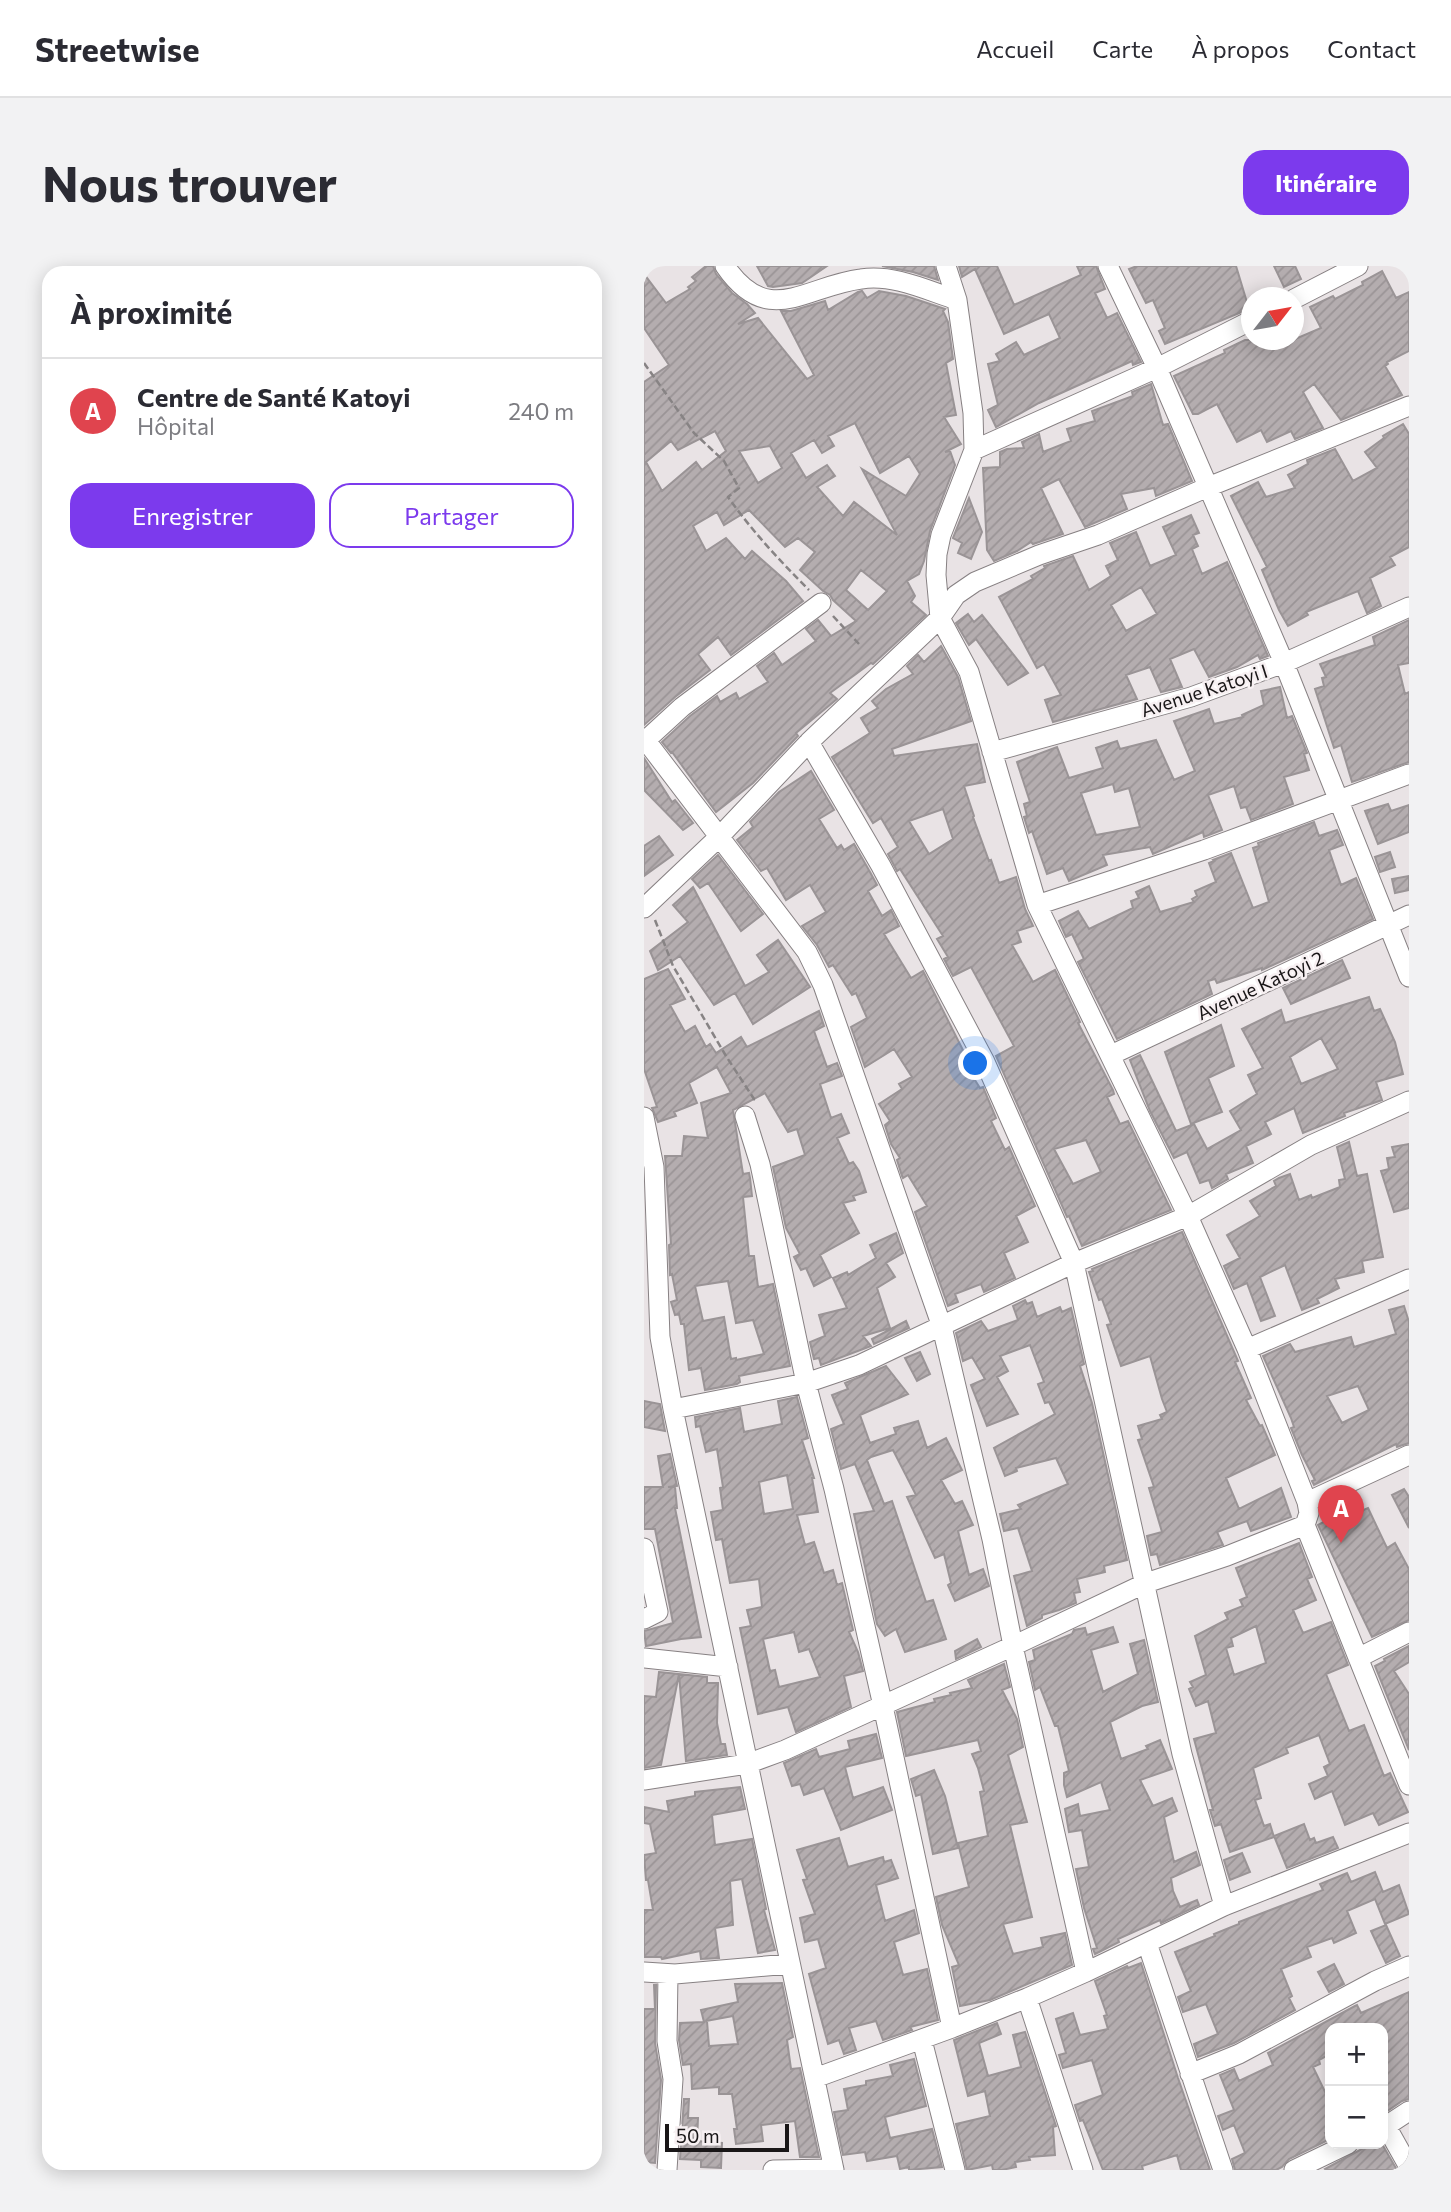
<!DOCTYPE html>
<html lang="fr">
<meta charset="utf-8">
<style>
body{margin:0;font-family:Commissioner,sans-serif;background:#f2f2f3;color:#2b2b33}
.controls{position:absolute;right:21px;bottom:21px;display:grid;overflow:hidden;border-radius:14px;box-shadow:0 4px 18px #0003}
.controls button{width:63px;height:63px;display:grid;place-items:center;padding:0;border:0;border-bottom:2px solid #e1e1e2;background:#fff;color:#2b2b33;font:35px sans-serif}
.compass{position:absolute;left:597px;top:21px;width:63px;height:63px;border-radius:50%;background:#fff;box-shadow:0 4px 18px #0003;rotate:59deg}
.scale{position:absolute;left:21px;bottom:18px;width:124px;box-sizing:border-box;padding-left:7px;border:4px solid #191617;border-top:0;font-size:19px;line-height:24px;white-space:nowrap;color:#191617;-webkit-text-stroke:5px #f7f0f2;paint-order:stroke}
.you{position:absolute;left:332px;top:798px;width:24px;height:24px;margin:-18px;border:5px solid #fff;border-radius:50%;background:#1a73e8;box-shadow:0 0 0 10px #1a73e833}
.badge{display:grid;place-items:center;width:46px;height:46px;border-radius:50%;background:#7c3aed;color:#fff;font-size:23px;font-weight:700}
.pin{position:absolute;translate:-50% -58px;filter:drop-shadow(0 2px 4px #0008)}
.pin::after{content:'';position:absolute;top:37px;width:24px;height:21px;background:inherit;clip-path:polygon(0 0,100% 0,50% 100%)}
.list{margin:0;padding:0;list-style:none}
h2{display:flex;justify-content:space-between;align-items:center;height:91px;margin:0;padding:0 28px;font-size:30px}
h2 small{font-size:23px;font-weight:400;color:#7c7c81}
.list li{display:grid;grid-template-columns:46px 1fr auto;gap:21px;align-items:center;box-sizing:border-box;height:105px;padding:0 28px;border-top:2px solid #e1e1e2}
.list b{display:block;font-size:26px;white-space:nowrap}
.list p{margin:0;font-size:23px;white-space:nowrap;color:#7c7c81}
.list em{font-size:23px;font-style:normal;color:#7c7c81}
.actions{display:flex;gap:14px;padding:21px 28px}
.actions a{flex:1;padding:16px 0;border:2px solid #7c3aed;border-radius:21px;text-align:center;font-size:24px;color:#7c3aed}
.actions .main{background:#7c3aed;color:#fff}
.map{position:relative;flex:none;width:765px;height:1904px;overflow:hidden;border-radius:21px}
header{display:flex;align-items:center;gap:42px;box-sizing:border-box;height:98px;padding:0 35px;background:#fff;border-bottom:2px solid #e1e1e2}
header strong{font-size:33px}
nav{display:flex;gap:38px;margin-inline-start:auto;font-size:24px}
.intro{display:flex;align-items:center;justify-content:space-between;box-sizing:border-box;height:168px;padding:0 42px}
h1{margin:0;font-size:49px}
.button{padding:18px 32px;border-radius:21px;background:#7c3aed;color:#fff;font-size:24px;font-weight:700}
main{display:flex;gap:42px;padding:0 42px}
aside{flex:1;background:#fff;border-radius:21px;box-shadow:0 4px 18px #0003}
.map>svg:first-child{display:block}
.building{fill:url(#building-hatch);stroke:#9a9496;stroke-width:2;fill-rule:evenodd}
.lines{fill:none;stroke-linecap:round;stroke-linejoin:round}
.minor-casing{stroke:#878183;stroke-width:21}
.path{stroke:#878384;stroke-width:2.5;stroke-dasharray:7 3.5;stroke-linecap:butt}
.minor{stroke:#fff;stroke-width:19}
.labels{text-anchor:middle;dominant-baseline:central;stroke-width:5;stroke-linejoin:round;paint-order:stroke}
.street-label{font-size:19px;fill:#191617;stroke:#f7f0f2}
</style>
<header>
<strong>Streetwise</strong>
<nav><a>Accueil</a><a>Carte</a><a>À propos</a><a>Contact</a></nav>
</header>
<div class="intro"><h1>Nous trouver</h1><a class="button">Itinéraire</a></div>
<main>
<aside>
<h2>À proximité<small></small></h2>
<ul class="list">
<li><span class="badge" style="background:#e0444e">A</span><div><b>Centre de Santé Katoyi</b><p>Hôpital</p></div><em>240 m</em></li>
</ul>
<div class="actions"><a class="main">Enregistrer</a><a>Partager</a></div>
</aside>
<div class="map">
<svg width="765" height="1904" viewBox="0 0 765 1904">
<defs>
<pattern id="building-hatch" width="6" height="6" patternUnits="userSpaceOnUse" patternTransform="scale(1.75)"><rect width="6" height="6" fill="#b4adaf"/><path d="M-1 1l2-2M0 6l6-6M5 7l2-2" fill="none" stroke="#9a9496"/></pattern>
</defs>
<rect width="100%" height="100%" fill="#e9e3e5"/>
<path class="building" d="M62 0H69L72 8 88 27 103 38 111 47 94 58 114 52 163 113 170 109 137 45H147L181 35 184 44 214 26 218 25 223 32 235 25 262 30 301 43 299 45 304 56 309 93 302 97 312 149 300 151 317 178 301 186 306 185 311 199 286 265 280 295 275 308 263 315 271 330 267 336 282 349 229 398 227 397 186 427 193 433 152 467 154 470 109 517 72 546 28 486 27 487 18 476 46 450 73 430 76 436 92 427 95 433 124 416 113 400 130 387 138 399 172 375 162 363 174 354 187 370 212 355 189 334 186 329 179 325 156 304 171 286 154 272 141 281 105 244 80 259 73 246 49 260 62 285 82 272 101 293 108 285 142 315 159 335 87 389 74 371 54 388 66 404 31 431 0 459V116L25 99 0 62V8L22 37 46 23 44 21 52 15 48 11ZM211 157 236 207 265 190 276 208 262 230 218 203 253 269 210 236 199 250 173 221 191 210 183 199 162 212 147 187 170 174 178 187 190 180 184 170ZM71 165 82 185 58 204 52 196 18 225 2 196 27 175 34 184ZM126 180 138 202 114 217 95 185ZM217 304 243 325 224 344 202 324Z
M113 0H183L158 17 129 21 124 20Z
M238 0H290L294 14 269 6Z
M315 0H353L370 39 437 9 433 0H452L461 23 451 27 463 52 473 47 497 96 489 99 488 95 395 137 352 161 344 144 354 139 344 98 356 95 352 88 372 76 380 89 416 72 405 48 360 68 331 3 318 11Z
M493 0H592L605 43 521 78 515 65 521 62 509 34 502 37 485 3Z
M630 0H651L657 13 640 21Z
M738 5 752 32 765 26V85L743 96 744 98 741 100 758 129 697 154 670 118 659 126 679 162 651 173 647 165 623 176 617 164 593 176 573 138 554 148H549L530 110 581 87 580 84 601 74H649L677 62 666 41 689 30 691 33 719 19 718 16Z
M507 118 519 159 524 158 548 215 512 230 510 222 477 228 483 243 441 261 415 213 397 222 419 268 389 278 387 276 373 285 350 295 343 284 339 202 356 201V186L363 183 380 182 378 176 395 168 399 186 427 175 423 163 451 155 448 145 489 130 488 126Z
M759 158 765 168V281L746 291 751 299 726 312 737 340 723 347 714 325 662 346 664 349 644 360 635 344 618 304 623 301 587 230 614 216 622 231 651 222 644 209 664 198 663 194 691 183 709 215 733 202 721 186 740 172 739 170Z
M325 232 338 266 327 293 314 287 318 277 309 272Z
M547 249 555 267 549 269 554 280 548 283 558 308 583 296 624 390 616 393 614 389 593 401 565 411 550 383 526 393 538 421 517 426 506 401 482 409 493 433 409 456 401 434 417 429 400 398 393 402 355 331 389 313 387 310 401 302 400 300 429 290 445 324 467 310 462 300 474 294 466 277 492 266 506 300 532 289 519 261ZM497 321 513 348 482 365 467 339Z
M324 348 330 356 338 349 384 407 364 419 332 373 325 379 322 374 312 357Z
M765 354V397L754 399 761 428 765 426V496L708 516 697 479 690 482 671 423 680 420 678 412 682 411 676 398 731 379 729 371Z
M297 380 314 411 327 455 248 483 250 490 333 478 341 516 320 520 330 550 329 551 345 595 347 594 355 617 372 611 381 643 389 660 373 665 377 676 368 679 389 716 411 704 436 756 434 757 469 824 470 828 463 831 476 858 484 855 527 944 438 980 425 950 423 951 352 790 370 780 327 701 309 710 300 693 304 691 293 673 299 670 256 603 253 605 244 588 254 581 237 552 229 557 188 491 226 467 217 452 234 442 228 435 242 423 269 408 263 400 274 389 280 396ZM299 543 309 573 285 588 265 555ZM442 874 457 906 429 918 410 883Z
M636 421 643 452 648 450 663 487 660 488 665 504 640 511 649 538 607 554 602 541 597 542 590 520 564 529 578 564 560 571 559 566 509 588 506 581 459 589 463 599 425 615 419 602 403 608 388 565 385 567 380 551 383 550 380 538 386 536 373 496 413 481 425 512 459 502 452 482 473 475 476 483 512 474 530 514 551 505 530 455 565 443 570 458 599 451 598 449 620 439 617 425ZM469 518 471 526 485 522 496 561 452 569 437 527Z
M0 492 28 536 31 534 49 557 39 564 0 524Z
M167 505 190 544 175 553 193 582 197 579 200 584 210 578 226 606 233 619 224 625 238 650 247 644 255 660 240 668 267 712 279 705 326 798 322 800 336 822 339 821 352 852 347 855 361 884 365 881 391 940 372 950 384 976 360 987 371 1012 340 1026 337 1018 311 1028 314 1036 304 1040 271 946 283 940 264 909 259 912 258 910 253 894 256 892 247 878 241 859 246 855 235 838 258 823 255 818 268 811 250 783 221 801 207 761 223 752 212 727 208 729 189 699 185 701 173 679 158 660 182 646 166 619 142 634 123 602 117 605 93 574 109 561 106 556 135 526Z
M744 538 747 545 765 539V566L734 578 721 545Z
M670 556 675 570 693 564 699 579 685 584 697 619 712 612 729 653 618 704V702L573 717 571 713 564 715 568 728 473 773 434 696 440 693 428 668 422 671 415 655 434 645 445 663 489 642 487 635 495 632 492 626 505 620 516 646 550 636 548 633 553 630 551 625 572 616 565 597 570 595 569 594 587 587 609 642 625 636 609 582 615 580 614 577Z
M15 570 29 589 0 610V580Z
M746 586 751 601 736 606 731 591Z
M74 589 119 648 97 665 64 617 56 622 48 613Z
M765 610V624L751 627 748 613Z
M49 621 101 720 125 706 113 689 134 674 166 721 109 758 91 727 70 739 36 690 14 704 6 685 44 656 29 639Z
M698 694 706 712 647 738 639 722Z
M24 703 41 733 26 739 41 766 51 760 62 781 66 778 72 787 97 771 103 781 175 745 180 760 170 765 183 801 193 797 198 810 176 818 187 852 197 848 205 867 193 872 205 898 209 896 215 905 222 926 209 930 211 934 199 937 215 967 176 989 187 1011 170 1020 162 1002 157 1004 150 991 156 988 142 962 129 901 161 889 153 863 144 866 121 827 89 844 99 908 105 907 106 912 108 930 99 931 105 990H110L114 1021 129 1018 146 1100 95 1110 96 1116 93 1118 61 1124 57 1102 45 1104 40 1058H37L35 1048 31 1049 27 1036 33 1034 28 1008 26 1009 25 979 27 978 21 890H38L40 870 64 872 57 837 87 827 73 801 45 817 53 837 30 846 32 850 14 856 8 842 13 841 0 803V713ZM84 1015 92 1057 109 1054 120 1088 92 1094V1092L87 1093 80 1051 59 1055 51 1020Z
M725 731 730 745 736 743 751 776 759 808 732 816 738 834 700 847 701 850 659 867 650 842 621 856 627 868 602 880 609 897 582 908 584 913 568 922 565 914 556 917 543 886 530 892 506 845 486 794 496 789 532 865 550 858 563 883 597 864 586 845 613 828 604 809 619 802 598 763 637 744 641 757ZM677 772 694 803 657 818 646 791Z
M577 759 590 800 564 812 578 846 547 858 521 786Z
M705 876 713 910 723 908 739 991 718 995 720 1006 691 1013 695 1022 673 1033 675 1037 658 1044 641 999 616 1011 631 1050 617 1055 603 1017 590 1023 580 1000 596 992 583 969 616 950 606 935 632 920 630 915 635 912 646 908 655 934 667 929 668 932 696 921 695 914 701 913 693 881Z
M765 878V942L750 946 737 905 745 903 743 892 751 891 748 881Z
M538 966 594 1095 591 1096 607 1132 602 1134 616 1160 618 1159 631 1189 582 1212 595 1243 637 1222 647 1251 607 1265 603 1255 573 1266 579 1279 516 1299 513 1288 507 1289 503 1270 518 1266 505 1222 510 1221 494 1174 498 1173 494 1160 518 1153 516 1149 523 1146 518 1133 506 1090 477 1100 463 1059 467 1058 458 1033 455 1034 445 1006 449 1005 448 1003Z
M252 967 259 987 242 997 251 1011 233 1022 246 1062 219 1070 227 1080 177 1099 175 1092 170 1093 166 1076 181 1070 175 1049 203 1042 189 1012 203 1006 204 1009 232 992 226 979Z
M381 1034 383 1038 388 1036 393 1051 416 1041 418 1046 427 1042 440 1098 436 1100 448 1137 483 1294 460 1300 461 1306 433 1313 436 1326 430 1327 432 1337 415 1344 398 1349V1352L383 1360 370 1310 388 1305 374 1262 360 1265 356 1248 377 1243 374 1239 424 1218 412 1192 372 1202 373 1205 361 1210 350 1182 411 1148 405 1136 401 1137 394 1118 400 1116 386 1079 356 1090 364 1105 353 1111 374 1148 343 1160 327 1119 341 1113 328 1091 319 1095 312 1067 337 1055 344 1065 374 1054 369 1040Z
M760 1040 765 1056V1177L753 1181 752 1178 670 1219 668 1215 671 1214 658 1189 647 1162 650 1161 647 1152 619 1090 646 1078 651 1086 707 1071 710 1081 752 1068 745 1044ZM714 1120 725 1144 698 1157 683 1130Z
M262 1055 265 1062 230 1078 228 1073Z
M276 1086 286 1108 273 1115 261 1092Z
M242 1100 264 1128 216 1149 226 1177 252 1168 250 1162 274 1155 283 1182 302 1172 318 1204 297 1214 311 1238 318 1235 329 1259 314 1265 325 1309 339 1303 345 1320 311 1335 304 1319 307 1317 300 1288 291 1292 263 1231 272 1229 249 1184 227 1191 223 1194 240 1238 248 1235 282 1336 289 1334 302 1373 261 1386 252 1363 241 1370 233 1358 210 1248 230 1245 211 1198 197 1203 187 1163 200 1158 188 1129 204 1123 201 1117Z
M153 1131 164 1172 158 1174 170 1212H168L174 1246 153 1249 161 1279 170 1276 180 1307 189 1304 193 1319 198 1317 209 1364 205 1366 214 1386 219 1405 200 1410 207 1441 152 1466 144 1441 114 1448 96 1362 107 1360 103 1344 118 1341 115 1313 86 1317 78 1273 72 1274 67 1246 79 1244 76 1222 79 1221 73 1183 62 1186 56 1160 52 1161 51 1151 96 1142 100 1166 138 1158 134 1135ZM143 1209 149 1243 120 1248 115 1216ZM150 1366 155 1386 165 1383 176 1411 135 1421 131 1404 126 1405 119 1373Z
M0 1135 16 1138 21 1165 0 1161Z
M26 1188 33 1220 24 1221H31L33 1242H31L57 1371 37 1373 2 1380 0 1365 29 1357 11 1263H0V1221H19L14 1190Z
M760 1223 765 1231V1262L748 1229Z
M724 1242 743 1282 751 1277 765 1303V1354L728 1371 674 1259 700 1245 703 1251Z
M655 1277 668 1311 663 1313 672 1334 649 1344 659 1367 687 1356 704 1399 682 1408 705 1465 720 1459 740 1510 746 1507 764 1546 735 1559 729 1547 701 1559 688 1525 671 1533 665 1518 684 1510 680 1501 686 1498 675 1469 642 1482 644 1487 609 1502 617 1532 611 1534 620 1560 626 1558 630 1571 586 1586 577 1558 571 1560 566 1544H569L550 1473 572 1467 564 1435 552 1440 545 1423 549 1421 546 1416 562 1409 551 1370 584 1353 581 1347 599 1340 596 1334 603 1331 592 1302ZM612 1360 622 1397 590 1409 582 1382 589 1380 587 1372Z
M469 1361 474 1376 447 1384 459 1426 494 1408 486 1378 500 1374 514 1436 498 1440 466 1456 477 1493 504 1483 502 1480 516 1474 528 1503 496 1514 509 1540 528 1532 533 1545 520 1551 530 1596 552 1586 556 1599 527 1612 529 1625 536 1641 553 1634 555 1639 517 1657 516 1654 474 1673 475 1676 451 1688 449 1683 453 1682 440 1642 432 1603 445 1601 438 1564 425 1566 421 1543 434 1538 436 1550 466 1544 457 1516 423 1531 420 1519V1507L425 1505 414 1460H411L396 1421 391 1424 385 1396 391 1394 389 1384 428 1368 430 1364 441 1362 443 1369Z
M333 1373 337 1381 312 1393 311 1385Z
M765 1380V1396L750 1405 765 1428V1484L731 1400 741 1395 740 1393Z
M360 1398 366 1421 358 1424 373 1453 379 1481 364 1489 383 1556 366 1559 388 1651 359 1658 369 1688 399 1681 397 1672 421 1667 428 1699 346 1734 316 1740 308 1701 315 1699 298 1659 292 1631 325 1621 314 1577 344 1570 336 1526 340 1525 334 1502 328 1488 337 1485 334 1474 262 1490 253 1446 291 1436 290 1433 307 1429 306 1427 328 1422 324 1414Z
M15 1406 63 1411V1417H74L73 1457 77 1478H81L83 1489 42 1495 35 1408 17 1499 0 1502V1430L12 1431Z
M232 1468 238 1492 201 1501 209 1532 239 1521 248 1544 197 1564 180 1522 160 1529 156 1518 148 1520 140 1497 172 1483 175 1491 206 1483 204 1475Z
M290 1504 301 1530 314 1582 289 1588 277 1528 272 1530 267 1513Z
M96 1521 101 1543 68 1549 71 1579 108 1573 122 1643 120 1644 131 1684 114 1687 98 1613 86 1615 89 1659 71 1662 75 1692 57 1693 56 1685 18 1693 17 1691H0V1644H9L4 1614H2L0 1589 12 1587 6 1558 0 1557V1541L25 1546 23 1535 51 1530V1526Z
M660 1558 666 1574 670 1572 672 1577 689 1571 694 1582 643 1602 630 1570Z
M195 1572 204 1601 239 1591 240 1596 247 1594 254 1612 232 1619 241 1655 270 1644 275 1667 250 1676 259 1709 283 1703 294 1754 266 1761 268 1764 239 1774 232 1755 205 1762 212 1784 200 1788 195 1774 184 1778 165 1708 182 1702 174 1673 161 1676 156 1652 171 1648 159 1614 163 1613 153 1584Z
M598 1587 606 1606 586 1614 580 1594Z
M731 1606 739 1626 755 1619 765 1648 741 1658 731 1633 703 1645 712 1667 690 1677 688 1672 663 1681 667 1691 637 1703 648 1730 645 1732 651 1744 590 1777 554 1791 550 1778 574 1768 562 1738 539 1746 534 1731 547 1725 531 1686 571 1670 570 1668 595 1658V1656L679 1624 676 1618 703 1607 707 1616Z
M742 1659 756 1690 742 1697 727 1665Z
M497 1697 534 1812 566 1904H537L533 1889 498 1900 499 1904H459L439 1854 436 1855 431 1839 459 1829 448 1794 419 1802 415 1789 422 1787 412 1753 429 1747 436 1769 464 1763 460 1750 463 1749 451 1715 483 1700 484 1702Z
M690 1698 700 1718 685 1726 674 1706Z
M138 1717 149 1771 143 1774 147 1803 156 1802 175 1891H156L151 1855 117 1859 119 1875 92 1878 90 1863H93L88 1828H75V1821L48 1823 47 1798 39 1799 35 1774 36 1757 60 1756 57 1744 94 1736 91 1718ZM89 1750 94 1778 65 1780 63 1755H62Z
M10 1719H12L11 1777 17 1814 11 1897 0 1896V1743H11Z
M765 1726V1833L758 1835 739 1848V1762H686V1788L675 1794 676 1798 669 1801 683 1830 686 1829V1866L681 1867 684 1874 645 1893 638 1901 632 1904H591L588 1893 601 1887 590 1859 579 1864 574 1850 590 1844 576 1809 590 1803 595 1815 629 1799 624 1787 711 1740 713 1739 717 1747Z
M353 1757 357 1768 335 1777 344 1810 377 1801 369 1769 381 1766 412 1860 409 1861 411 1889 385 1891 386 1894 371 1896 372 1901 358 1904H349L348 1899 323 1904 312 1858 346 1850 341 1825 324 1830 310 1774Z
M270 1793 282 1840 241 1851 246 1872 288 1863 298 1901 265 1904V1901L256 1903 253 1890 223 1895 221 1886 199 1889 190 1846 204 1844 200 1823 222 1819V1815L249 1810 246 1799Z
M40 1833H45L44 1852H54L53 1875 78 1877 77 1902 57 1901V1894L36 1893Z
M727 1878H738L753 1904H682L681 1903Z"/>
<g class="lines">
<g class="minor-casing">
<path id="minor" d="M81 0C124 63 161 20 217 13 250 8 282 24 313 34
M302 0 313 34 329 147 330 184 297 269 293 288 292 309 296 352 325 406 393 639 544 950 603 1083 663 1236 665 1247 661 1259 765 1519
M464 0 513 102 640 397 765 711
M650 33 714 0
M330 184 513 102 608 54
M0 472 163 686 179 719 298 1061 348 1273 369 1380 442 1706
M2 474 38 441 177 337
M165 476 237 600 341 796 430 997 538 1488 580 1640
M348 486 547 431 640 397 765 341
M393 639 560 584 765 508
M0 642 75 571 165 476 296 352 312 329 331 316 395 289 454 269 564 221 765 140
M467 789 765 649
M101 850 116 898 162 1117 190 1223 239 1440 308 1762
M0 851 10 901 16 1071 29 1143 190 1904
M603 1083 765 1013
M29 1143 162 1117 215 1099 430 997 544 950 667 879 765 835
M663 1236 765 1189
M0 1282 14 1346 0 1353
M0 1392 84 1401
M714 1392 765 1366
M0 1514 103 1498 141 1484 369 1380 502 1317 583 1290 661 1259
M503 1677 579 1904
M0 1706 31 1708 145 1698
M383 1732 439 1904
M278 1774 311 1904
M546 1808 595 1788 731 1715 765 1700
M171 1812 308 1762 383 1732 442 1706 580 1640 765 1567
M742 1860 765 1901
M739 1862 765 1845
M23 1904 29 1813 23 1775 24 1708
M129 1904 190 1903
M650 1904 704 1878"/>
</g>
<path class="path" d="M0 97 50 167 80 195 95 222 84 231C108 265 136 295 165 324
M189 350 215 378
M11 654 29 700 82 790 110 833 109 835"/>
<use href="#minor" class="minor"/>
</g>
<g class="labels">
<g class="street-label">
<text transform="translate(560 424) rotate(-18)">Avenue Katoyi I</text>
<text transform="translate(616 719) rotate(-25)">Avenue Katoyi 2</text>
</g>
</g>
</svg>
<div class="controls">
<button>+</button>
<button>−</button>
</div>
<svg class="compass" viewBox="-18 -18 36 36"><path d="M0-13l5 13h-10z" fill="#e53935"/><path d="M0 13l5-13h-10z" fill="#7c7c81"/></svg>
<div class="scale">50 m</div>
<div class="you"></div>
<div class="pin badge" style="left:697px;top:1277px;background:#e0444e">A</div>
</div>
</main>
